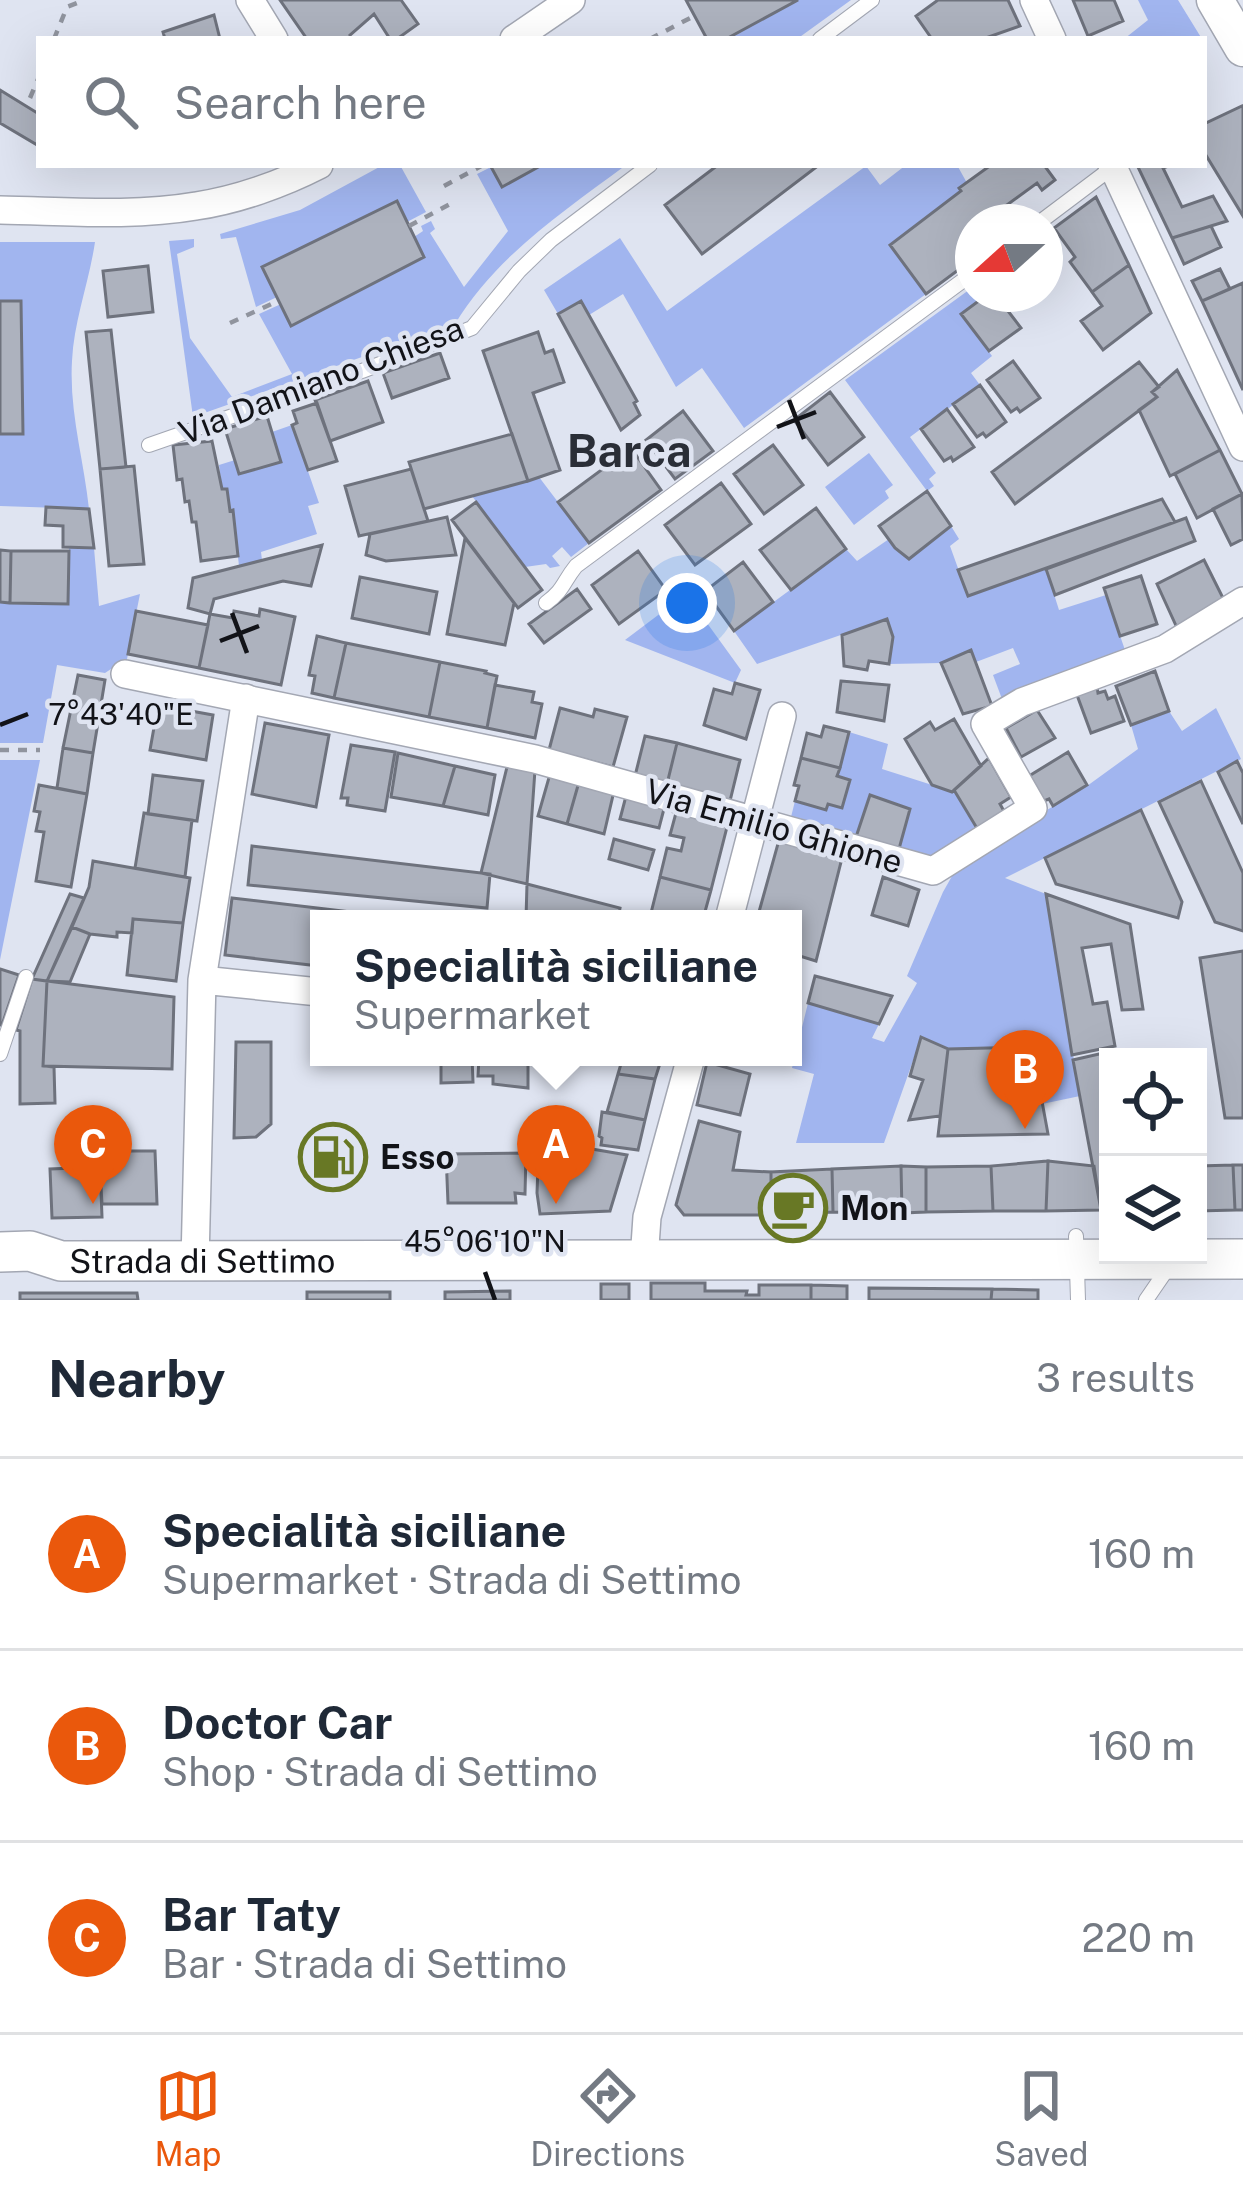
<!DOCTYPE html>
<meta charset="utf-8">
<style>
body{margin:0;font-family:"Public Sans",sans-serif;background:#f6f6f7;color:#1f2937}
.controls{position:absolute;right:36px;bottom:36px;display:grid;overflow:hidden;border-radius:0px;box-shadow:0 12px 48px #0002}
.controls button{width:108px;height:108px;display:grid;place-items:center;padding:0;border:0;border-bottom:3px solid #e0e1e3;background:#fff;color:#1f2937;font:60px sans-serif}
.compass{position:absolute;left:955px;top:204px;width:108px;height:108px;border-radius:50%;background:#fff;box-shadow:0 12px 48px #0002;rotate:249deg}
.you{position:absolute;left:687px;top:603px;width:42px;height:42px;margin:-30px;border:9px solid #fff;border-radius:50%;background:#1a73e8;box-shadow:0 0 0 18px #1a73e833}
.badge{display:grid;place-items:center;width:78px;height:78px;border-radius:50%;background:#ea580c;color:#fff;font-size:39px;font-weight:700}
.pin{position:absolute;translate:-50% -99px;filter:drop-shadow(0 3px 6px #0008)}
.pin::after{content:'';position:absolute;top:63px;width:42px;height:36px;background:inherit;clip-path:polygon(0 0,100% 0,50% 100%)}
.popup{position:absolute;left:310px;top:910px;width:492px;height:156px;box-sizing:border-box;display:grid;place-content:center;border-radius:0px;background:#fff;filter:drop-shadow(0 3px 9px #0005);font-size:39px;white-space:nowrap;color:#747a83}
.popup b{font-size:45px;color:#1f2937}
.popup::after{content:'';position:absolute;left:50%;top:100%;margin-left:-24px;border:24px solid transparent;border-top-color:#fff}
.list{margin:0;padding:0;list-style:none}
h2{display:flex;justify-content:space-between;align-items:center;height:156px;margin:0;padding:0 48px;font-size:51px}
h2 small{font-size:39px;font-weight:400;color:#747a83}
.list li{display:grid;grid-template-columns:78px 1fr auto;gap:36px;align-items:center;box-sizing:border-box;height:192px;padding:0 48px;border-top:3px solid #e0e1e3}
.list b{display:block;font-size:45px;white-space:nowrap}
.list p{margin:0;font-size:39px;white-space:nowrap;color:#747a83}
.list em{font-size:39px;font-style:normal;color:#747a83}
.icon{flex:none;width:66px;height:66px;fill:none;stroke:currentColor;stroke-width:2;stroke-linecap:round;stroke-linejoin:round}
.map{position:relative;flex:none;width:1243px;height:1300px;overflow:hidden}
.search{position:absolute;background:#fff;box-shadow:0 12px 48px #0002;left:36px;right:36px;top:36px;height:132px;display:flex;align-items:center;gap:30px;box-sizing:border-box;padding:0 42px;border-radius:0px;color:#747a83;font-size:45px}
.sheet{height:732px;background:#fff}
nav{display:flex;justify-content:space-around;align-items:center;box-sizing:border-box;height:168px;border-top:3px solid #e0e1e3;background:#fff;font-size:33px;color:#747a83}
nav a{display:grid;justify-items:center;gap:6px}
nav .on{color:#ea580c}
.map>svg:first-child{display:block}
.green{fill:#a1b5ef}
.building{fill:#adb2be;stroke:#6e727d;stroke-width:3}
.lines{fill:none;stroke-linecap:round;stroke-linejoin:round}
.service-casing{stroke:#a3a7b3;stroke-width:16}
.minor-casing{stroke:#a3a7b3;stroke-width:30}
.secondary-casing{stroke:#a3a7b3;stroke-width:39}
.primary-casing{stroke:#a3a7b3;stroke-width:42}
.path{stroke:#90949e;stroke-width:4.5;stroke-dasharray:9 9;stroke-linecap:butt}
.service{stroke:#fff;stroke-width:14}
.minor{stroke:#fff;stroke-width:27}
.secondary{stroke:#fff;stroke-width:36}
.primary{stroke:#fff;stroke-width:39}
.ticks{fill:none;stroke:#121318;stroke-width:4.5}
.labels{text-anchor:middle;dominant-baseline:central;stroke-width:9;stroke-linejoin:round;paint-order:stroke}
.street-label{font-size:33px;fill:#121318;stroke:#dfe4f1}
.poi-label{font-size:33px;font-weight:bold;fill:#121318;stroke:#dfe4f1;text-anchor:start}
.district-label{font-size:45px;font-weight:bold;fill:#2a2e37;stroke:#dfe4f1}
.ticks-label{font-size:30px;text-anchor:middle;fill:#121318;stroke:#dfe4f1;stroke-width:9;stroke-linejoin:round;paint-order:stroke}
</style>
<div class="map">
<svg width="1243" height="1300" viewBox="0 0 1243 1300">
<rect width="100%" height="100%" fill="#dfe4f1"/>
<path class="green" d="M798 0H851L797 39H726Z
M1138 0H1178L1202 39H1124L1148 20Z
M383 165H400L426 212 407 222 396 201 262 267 277 297 256 307 236 237 221 239 220 234 300 210Z
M542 165H626C563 212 496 256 455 324L193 417 169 241 194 239V247L177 254 190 338 232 397 292 374 259 314 281 304 292 326 423 258 414 237 423 231 421 226 431 221 435 229 430 233 464 287 508 231 477 174 491 167 502 186Z
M906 165H957L967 183 961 191 890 245 926 294 744 428 702 368 676 387 623 294 589 315 581 301 558 314 544 290 620 238 667 311 866 166 880 185Z
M0 242H95C89 283 74 320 72 361 69 412 84 460 89 509L0 506V434L21 302 0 301Z
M973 287V294H988L962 314 992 356 971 373 980 385 910 437 936 473 929 479 934 486 927 491 845 380Z
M292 425 319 503 308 506 317 534 261 552 262 560 239 566 233 511H230L222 489 219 465 235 460 240 474 280 462 272 432Z
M869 453 893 485 885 491 889 498 854 525 825 487Z
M539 477 589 543 571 557 562 547 552 556 560 566 550 568 546 564 525 567 472 496Z
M951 526 959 539 950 546 968 596 1046 569 1059 610 1106 595 1126 653 1002 699 993 675 1020 664 1013 648 976 662 971 650 941 663 889 664 893 637 887 619 757 664 734 631 846 549 857 561 889 539 895 548 909 558Z
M69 547 94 548 99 606 140 594 126 664 117 665 105 673 57 665 43 743H0V602L67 604Z
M686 594 741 670 735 683 625 640Z
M1216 708 1241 759 1005 878 1046 894 1080 1096 1042 1104 948 1049 921 1038 884 1143H796L814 1074 792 1068 808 1003 879 1024 872 1038 884 1042 917 983 907 976 943 892 960 862 1087 786 1138 749 1131 725 1169 711 1182 731Z
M849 732 888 744 882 769 951 791 954 790 978 830 932 860 899 849 909 809 870 795 856 837 791 817 795 801 826 810 828 804 842 807 850 780 837 776Z
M0 760H40L0 960Z"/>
<path class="building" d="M280 0H401L418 24 397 39H390L374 14 350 35 352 39H307Z
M686 0H798L726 39H707Z
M938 0H1008L1020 26 983 39H932L916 16Z
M1073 0H1114L1123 21 1088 36Z
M214 15 220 39H165L163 32Z
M0 90 39 114V146L0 123Z
M1242 106 1243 108V216L1204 152V124Z
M490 165H542L502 187Z
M718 165H819L702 254 665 205Z
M991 165H1044L1055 180 1042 190 1037 183 1004 207 1015 222H973V259L926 294 890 245 961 191 959 188Z
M1137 165H1171L1163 168 1182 207 1213 196 1227 221 1172 238Z
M1096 197 1129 265 1092 292 1070 262 1075 257 1054 228Z
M397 201 424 257 291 326 262 267Z
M1211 226 1221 247 1184 264 1172 238Z
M1129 265 1151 313 1103 350 1081 321 1102 306 1092 292Z
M148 266 153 312 108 317 103 271Z
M1220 269 1230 289 1202 301 1192 281Z
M1243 283V390L1202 301Z
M988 294H995L1021 328 989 351 961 314Z
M0 301H21L23 434H0Z
M581 301 637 401 634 403 640 415 621 430 558 314Z
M111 330 126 467 100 469 86 332Z
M538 332 545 353 553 350 564 382 533 393 560 470 528 481 483 351Z
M440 353 449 378 392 398 383 373Z
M1013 361 1040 398 1020 412 1017 408 1011 412 987 380Z
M1139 362 1159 387 1152 392 1157 397 1015 504 992 472Z
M1177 370 1220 450 1170 476 1139 410 1157 397 1152 392Z
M368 381 383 422 330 441 315 400Z
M980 385 1006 422 986 437 983 433 977 437 953 404Z
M830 392 864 437 828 465 794 420Z
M317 403 337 461 308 470 292 425 297 423 293 411Z
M947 409 974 447 953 461 951 457 944 461 921 429Z
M683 411 713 451 675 479 646 440Z
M267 416 281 462 239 474 225 429Z
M512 434 528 481 424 509 409 462Z
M212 441 222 489H227L230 511 233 510 238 556 201 561 196 522H192L189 501 185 502 182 479 177 480 173 445Z
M773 445 803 485 764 514 734 474Z
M631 448 661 490 589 543 558 502Z
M1220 450 1242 494 1197 518 1175 474Z
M134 466 144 564 109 566 100 469Z
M411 469 428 521 359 536 345 486Z
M721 483 751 524 695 565 665 525Z
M927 491 951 526 909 559 895 548 879 526Z
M1242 494 1243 539 1231 545 1213 509Z
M1162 499 1175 522 968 596 958 570Z
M476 502 542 590 518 608 452 520Z
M46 507 89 509 94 548 63 547V526L45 525Z
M816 508 846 549 791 590 760 550Z
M447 517 456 555 386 561 366 555 370 534Z
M1186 518 1195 541 1055 595 1046 569Z
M465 538 514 603 505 645 447 634Z
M322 545 311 586 283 581 214 599 210 614 188 608 193 578Z
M0 550 11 551 10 603 0 602Z
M11 551H69L68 604 10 603Z
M638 551 666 590 619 624 592 585Z
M1204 560 1223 598 1178 630 1157 584Z
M743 562 773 602 734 631 705 591Z
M1141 576 1157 624 1120 636 1104 588Z
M360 577 437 592 429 634 352 618Z
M577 589 591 609 544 643 529 624Z
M260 609 295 617 281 685 199 668 210 614 233 618 234 611 259 616Z
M136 611 208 625 199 668 128 654Z
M887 619 893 637 889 664 869 661 867 670 844 666 842 635Z
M317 636 346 643 334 698 312 693 315 676 309 675Z
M346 643 440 662 429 717 334 698Z
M971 650 992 706 963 714 941 663Z
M440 662 486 671 485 673 497 676 487 728 429 717Z
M1155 671 1169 711 1131 725 1116 686Z
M78 675 105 680 93 753 63 748Z
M841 681 889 685 884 721 837 712Z
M735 683 760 690 746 739 704 725 714 689 732 694Z
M495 685 534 692 532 702 542 704 535 738 487 728Z
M1097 687 1098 693 1105 691 1108 699 1115 696 1124 721 1091 733 1077 695Z
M158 705 213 715 206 760 150 750Z
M560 708 593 717 595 709 627 717 613 767 549 750Z
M1037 710 1055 738 1021 757 1006 728Z
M954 719 981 766 952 792 932 785 905 739 930 722 935 730Z
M265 723 329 735 316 807 252 794Z
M824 726 849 732 840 768 801 758 807 733 821 737Z
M645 736 677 743 667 784 635 776Z
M677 743 740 760 730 801 667 784Z
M351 745 395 752 385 811 347 805 348 798H341Z
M63 748 93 753 87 794 57 788Z
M1068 752 1087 785 1053 806 1049 799 1044 801 1029 776Z
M398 753 455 766 443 806 391 797Z
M801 758 840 768 837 776 850 780 842 808 828 804 826 810 795 801 799 786 794 785Z
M989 758 1011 797 1000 804 1005 813 978 830 954 790Z
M1237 761 1243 773V824L1218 772Z
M508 763 535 770 527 884 481 873Z
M455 766 495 775 488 815 443 806Z
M550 774 579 782 567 824 538 816Z
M153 775 203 781 197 821 148 814Z
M1201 781 1243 873V931L1215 922 1159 802Z
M579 782 614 791 604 834 567 824Z
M39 785 87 794 71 887 36 881 44 832 36 831 40 812 34 811Z
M870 795 910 809 899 849 856 837Z
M626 796 665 805 659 828 620 819Z
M677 809 728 823 711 890 660 877 667 848 681 851 684 838 670 835Z
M1141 810 1182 902 1178 918 1056 884 1045 858Z
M144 813 192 820 185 877 135 868Z
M614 839 654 850 648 870 609 859Z
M779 840 842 858 816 961 793 954V919H757Z
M252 846 490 874 487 908 248 885Z
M93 861 190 878 183 923 133 919 132 933 117 932V937L90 934 72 927 89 887Z
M660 877 711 890 703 919 650 917Z
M883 877 919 890 908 926 872 915Z
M527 884 620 908 618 919H526Z
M70 894 84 898 47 981 32 979Z
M1046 894 1130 924 1143 1009 1122 1010 1111 944 1082 948 1093 1004 1107 1002 1115 1046 1072 1055Z
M232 898 410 919H319V966L225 955Z
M133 919 183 923 176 981 127 975Z
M72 927 90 934 70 982 47 981Z
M1243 951V1118H1225L1200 958Z
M0 969 19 975 2 1025H0Z
M815 976 892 996 879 1024 808 1003Z
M32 979 47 981 43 1066 54 1067 55 1103 20 1104V1031L16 1030Z
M47 981 174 997 172 1069 43 1066Z
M921 1037 948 1049 940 1116 909 1120 923 1080 910 1076Z
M236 1042H271V1124L256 1137 234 1138Z
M1032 1047 1048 1134 938 1136 948 1049Z
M1112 1051 1113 1057H1108L1107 1068 1108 1210H1101L1073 1060Z
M441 1057H472L473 1082 441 1083Z
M479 1057H528V1088L493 1084V1076H478Z
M623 1057H662L655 1079 618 1074Z
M707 1062 750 1074 740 1115 697 1105Z
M618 1074 655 1079 645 1120 607 1112Z
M602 1112 645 1120 638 1150 601 1145 602 1138 599 1136Z
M699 1121 740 1132 733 1170 771 1172V1215H684L676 1205Z
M586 1148 627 1155 610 1211 540 1214 537 1193 538 1167 585 1166Z
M99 1151H155L157 1204H102Z
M526 1153 525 1194 515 1193 516 1203H448L446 1154Z
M1048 1161 1046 1211H993L991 1166Z
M1048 1161 1094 1166 1101 1210 1046 1211Z
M1233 1165 1235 1210 1198 1211V1166Z
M1233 1165H1243V1210H1235Z
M901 1166 902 1213 833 1212 832 1169Z
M901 1166 926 1167V1212L902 1213Z
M991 1166 993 1211 926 1212V1167Z
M100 1167 102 1217 52 1218 50 1169Z
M832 1169 833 1212 771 1215V1172Z
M651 1283H705V1291H747L746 1295H759V1285H811V1300H651Z
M601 1284H629V1300H601Z
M811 1285 847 1286V1300H811Z
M869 1288 992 1289 991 1300H869Z
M992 1289 1038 1290V1300H991Z
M510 1291V1300H445V1292Z
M307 1292H390V1300H307Z
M20 1293H137L138 1300H20Z"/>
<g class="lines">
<g class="service-casing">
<path id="service" d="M820 39 872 0
M1040 222 1113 167
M149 445 362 371 472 328 519 271 551 240 650 165
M546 603C564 590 563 582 576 566L973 273
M0 1054 26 977
M1076 1236 1078 1300
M1146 1300 1170 1265"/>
</g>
<g class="minor-casing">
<path id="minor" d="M250 0 274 39
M1034 0 1052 39
M514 39 571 0
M1112 165 1243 447
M0 210C65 211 132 217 196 206 237 200 282 184 319 165
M125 674 535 759 933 871 1033 808 985 724 1022 702 1165 649 1243 601
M729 919 782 716
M202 980 319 992
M644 1260 647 1217 691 1057
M195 1261 202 980 246 698"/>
</g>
<g class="secondary-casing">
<path id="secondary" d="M1215 0 1243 48"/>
</g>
<g class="primary-casing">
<g id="primary">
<path id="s1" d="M0 1252 30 1251 61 1261 1243 1259"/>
</g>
</g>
<path class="path" d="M54 39 67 7 85 0
M650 39 694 16
M30 98 39 77
M444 186 483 165
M409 226 454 202
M230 323 278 301
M0 750H40"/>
<use href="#service" class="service"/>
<use href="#minor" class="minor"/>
<use href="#secondary" class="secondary"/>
<use href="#primary" class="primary"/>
</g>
<path class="ticks" d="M789 400 804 439M777 427 816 412M232 613 247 653M220 641 259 626M0 725 28 714M485 1272 495 1300"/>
<defs>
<g id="fuel-ring" transform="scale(3.45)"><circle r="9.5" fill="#dfe4f1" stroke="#687825" stroke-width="1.5"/><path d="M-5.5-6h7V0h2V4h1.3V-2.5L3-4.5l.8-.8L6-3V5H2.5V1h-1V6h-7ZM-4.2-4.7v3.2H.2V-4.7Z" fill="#687825"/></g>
<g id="cafe-ring" transform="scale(3.45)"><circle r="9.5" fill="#dfe4f1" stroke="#687825" stroke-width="1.5"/><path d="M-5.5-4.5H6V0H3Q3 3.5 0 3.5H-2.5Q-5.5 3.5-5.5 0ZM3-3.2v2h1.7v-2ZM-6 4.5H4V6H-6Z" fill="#687825"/></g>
</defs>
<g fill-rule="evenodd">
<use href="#fuel-ring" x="333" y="1157"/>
<use href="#cafe-ring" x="793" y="1208"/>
</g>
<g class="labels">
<g class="street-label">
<text transform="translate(321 380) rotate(-21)">Via Damiano Chiesa</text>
<text transform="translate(774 826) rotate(16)">Via Emilio Ghione</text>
<text stroke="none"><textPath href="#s1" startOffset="204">Strada di Settimo</textPath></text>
</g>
<g class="poi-label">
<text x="380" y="1157">Esso</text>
<text x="840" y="1208">Mon</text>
</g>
<g class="district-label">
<text x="629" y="450">Barca</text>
</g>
</g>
<g class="ticks-label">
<text x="121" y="725">7°43'40"E</text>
<text x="485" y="1252">45°06'10"N</text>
</g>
</svg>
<div class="controls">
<button><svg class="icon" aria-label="locate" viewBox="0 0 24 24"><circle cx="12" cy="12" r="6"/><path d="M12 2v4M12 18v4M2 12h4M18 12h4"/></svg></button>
<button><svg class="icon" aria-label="layers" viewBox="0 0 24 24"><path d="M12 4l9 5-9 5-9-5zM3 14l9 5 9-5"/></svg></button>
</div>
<svg class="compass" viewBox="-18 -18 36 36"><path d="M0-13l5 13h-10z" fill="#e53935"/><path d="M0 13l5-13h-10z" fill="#747a83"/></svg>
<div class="you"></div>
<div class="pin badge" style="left:556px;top:1204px">A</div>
<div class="popup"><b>Specialità siciliane</b>Supermarket</div>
<div class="pin badge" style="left:1025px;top:1129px">B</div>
<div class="pin badge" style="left:93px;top:1204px">C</div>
<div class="search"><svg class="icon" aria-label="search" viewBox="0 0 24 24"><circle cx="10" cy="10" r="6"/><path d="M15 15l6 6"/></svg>Search here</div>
</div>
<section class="sheet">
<h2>Nearby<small>3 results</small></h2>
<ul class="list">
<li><span class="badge">A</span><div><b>Specialità siciliane</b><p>Supermarket · Strada di Settimo</p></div><em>160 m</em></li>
<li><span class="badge">B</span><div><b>Doctor Car</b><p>Shop · Strada di Settimo</p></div><em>160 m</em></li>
<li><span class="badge">C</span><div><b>Bar Taty</b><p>Bar · Strada di Settimo</p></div><em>220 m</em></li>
</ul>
</section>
<nav>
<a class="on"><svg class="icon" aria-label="map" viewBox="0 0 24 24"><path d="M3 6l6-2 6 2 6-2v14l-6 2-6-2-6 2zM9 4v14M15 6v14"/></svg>Map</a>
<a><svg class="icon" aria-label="directions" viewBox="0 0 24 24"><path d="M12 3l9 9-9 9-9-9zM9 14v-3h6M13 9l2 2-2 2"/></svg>Directions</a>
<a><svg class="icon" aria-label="saved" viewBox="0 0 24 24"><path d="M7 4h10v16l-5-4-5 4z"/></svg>Saved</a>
</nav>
